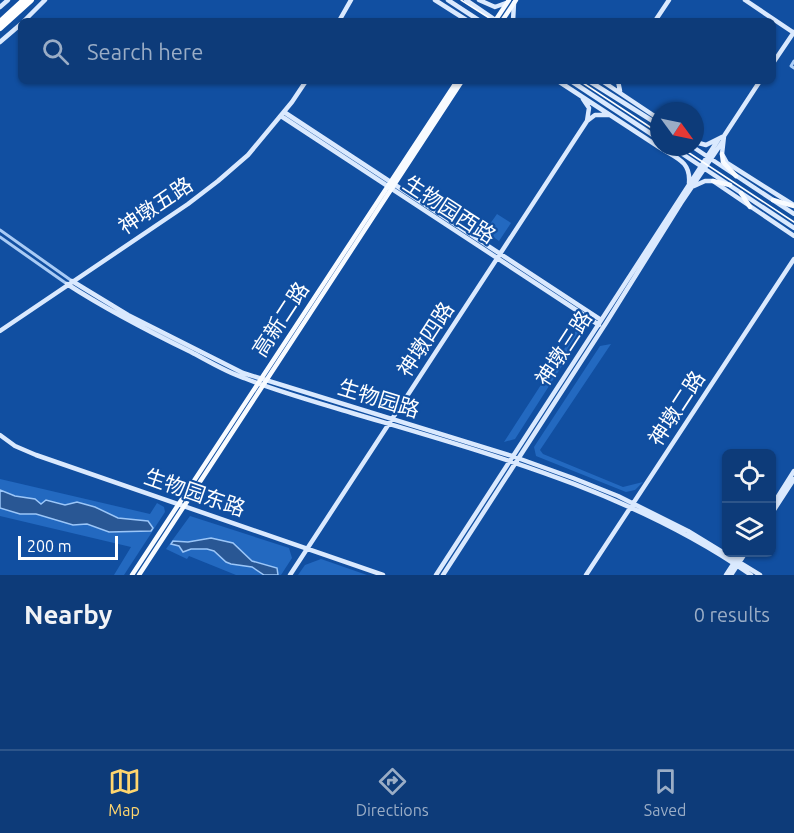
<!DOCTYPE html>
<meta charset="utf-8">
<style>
body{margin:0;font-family:Ubuntu,"Noto Sans SC",sans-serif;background:#1b4680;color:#f1f3f6}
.controls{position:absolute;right:18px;bottom:18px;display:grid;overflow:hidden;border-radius:9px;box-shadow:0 2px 4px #0004}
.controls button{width:54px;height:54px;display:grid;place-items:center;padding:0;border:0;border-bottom:2px solid #2d558a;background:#0d3b79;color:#f1f3f6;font:30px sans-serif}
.compass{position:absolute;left:650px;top:102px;width:54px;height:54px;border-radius:50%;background:#0d3b79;box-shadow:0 2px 4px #0004;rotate:123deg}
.scale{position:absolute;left:18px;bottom:15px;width:100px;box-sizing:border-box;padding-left:6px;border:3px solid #fff;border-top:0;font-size:16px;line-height:21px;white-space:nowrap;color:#fff;-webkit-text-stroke:4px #114fa1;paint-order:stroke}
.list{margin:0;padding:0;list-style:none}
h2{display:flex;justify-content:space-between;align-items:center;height:78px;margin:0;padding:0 24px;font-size:26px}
h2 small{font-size:20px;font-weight:400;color:#9aadc6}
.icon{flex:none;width:33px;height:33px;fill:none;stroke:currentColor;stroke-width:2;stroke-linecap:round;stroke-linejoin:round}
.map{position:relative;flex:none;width:794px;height:575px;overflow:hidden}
.search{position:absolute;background:#0d3b79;box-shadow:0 2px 4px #0004;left:18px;right:18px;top:18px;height:66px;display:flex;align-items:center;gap:15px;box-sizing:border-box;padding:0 21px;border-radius:9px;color:#9aadc6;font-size:22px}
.sheet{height:174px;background:#0d3b79}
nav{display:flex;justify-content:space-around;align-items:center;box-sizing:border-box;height:84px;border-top:2px solid #2d558a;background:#0d3b79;font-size:16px;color:#9aadc6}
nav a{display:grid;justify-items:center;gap:3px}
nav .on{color:#ffd66e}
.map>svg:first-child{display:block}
.green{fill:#2369c0}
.water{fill:#295794;stroke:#9bc6f8;stroke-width:1.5}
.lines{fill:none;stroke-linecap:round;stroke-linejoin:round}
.street{stroke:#a9cbf5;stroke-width:3}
.secondary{stroke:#dae9fe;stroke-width:4.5}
.primary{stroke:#f8fbff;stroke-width:4.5}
.highway{stroke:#fff;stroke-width:6}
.tram{stroke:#fff;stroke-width:1.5}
.labels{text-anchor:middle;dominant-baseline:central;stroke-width:4.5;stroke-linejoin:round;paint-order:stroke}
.street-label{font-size:21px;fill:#fff;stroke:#114fa1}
</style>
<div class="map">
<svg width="794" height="575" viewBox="0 0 794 575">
<rect width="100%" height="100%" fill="#114fa1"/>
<path class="green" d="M497 214 511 223 499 241 485 231Z
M583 320 586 323 585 330 515 439 504 442Z
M611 344 540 450 543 454 623 487 643 482 635 490 626 492 536 456 534 447 600 346Z
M0 479 150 514 157 503 164 507 165 512 124 575H114L131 547 0 516Z
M190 516 289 548 292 558 281 575H236L189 556 187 559 166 549Z
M321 559 367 575H298L305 565Z"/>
<path class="water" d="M0 490 15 496 35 499 41 504 46 500 65 505 77 502 95 507 118 518 148 521 153 528 151 531 109 532 87 524 73 525 36 514H20L0 508Z
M211 538 233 543 252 561 277 568 278 575H264L252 567 231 564 226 562 214 551 207 549H191L183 552 179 546 171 544 173 541 188 542Z"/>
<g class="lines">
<path class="street" d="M794 61 791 66 794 68
M0 230 72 281
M0 237 67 284"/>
<path class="secondary" d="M435 0 468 21
M448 0 480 21
M466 0 497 21
M479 0 495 7 506 3
M745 0 794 33
M0 7 8 0
M24 21 45 0
M339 21 351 0
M513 21 514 3
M655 21 669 0
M0 42 21 24
M773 63 794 32
M558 81 659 147
M571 81 659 139
M589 81 659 125
M602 81 659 119
M618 81 620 91
M583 99 589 108 587 121 595 115H609
M284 112 601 320
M281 116 599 325
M724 136 760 81
M695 142 706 145 724 136 722 154 727 163 792 204
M659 147C676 158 691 161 689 183
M672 147 794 228
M693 147 794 214
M694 186 705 181H713L794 236
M72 281 128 315 243 373 512 456 573 478 618 496 688 531 760 575
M67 284C107 310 148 331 191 352 208 361 226 372 244 378 279 392 316 402 352 413 490 454 632 492 751 575
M0 331 188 204 218 181 248 155 292 102 306 81
M0 435 15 446 36 455 383 575
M772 506 794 471
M772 513 794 479
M290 575 587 121
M436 575 718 140
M443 575 606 323 681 203 723 141
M586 575 794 259
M726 575 741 552
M731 575 746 552"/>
<path class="primary" d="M495 21 509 0
M502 21 516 0
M722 154 723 162 736 176
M713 181 730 185
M741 193 750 207
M773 200 794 206
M132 575 457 81
M139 575 462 81"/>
<path class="highway" d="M0 22 24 0
M0 28 31 0"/>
<path class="tram" d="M461 0 494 21
M580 81 659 133
M680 147 794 222"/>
</g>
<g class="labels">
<g class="street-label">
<text transform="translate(155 205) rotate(-34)">神墩五路</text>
<text transform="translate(450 209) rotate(33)">生物园西路</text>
<text transform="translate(280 319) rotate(-57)">高新二路</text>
<text transform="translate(425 339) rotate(-57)">神墩四路</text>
<text transform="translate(563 348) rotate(-57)">神墩三路</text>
<text transform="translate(379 398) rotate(17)">生物园路</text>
<text transform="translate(676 408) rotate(-57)">神墩二路</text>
<text transform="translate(195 492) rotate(19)">生物园东路</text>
</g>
</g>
</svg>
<div class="controls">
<button><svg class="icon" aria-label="locate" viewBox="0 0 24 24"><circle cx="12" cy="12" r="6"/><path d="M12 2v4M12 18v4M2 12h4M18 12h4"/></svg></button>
<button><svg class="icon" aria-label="layers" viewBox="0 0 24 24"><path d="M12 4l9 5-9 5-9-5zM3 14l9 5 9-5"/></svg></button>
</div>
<svg class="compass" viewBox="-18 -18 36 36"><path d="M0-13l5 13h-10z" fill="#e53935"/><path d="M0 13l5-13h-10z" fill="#9aadc6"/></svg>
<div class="scale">200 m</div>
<div class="search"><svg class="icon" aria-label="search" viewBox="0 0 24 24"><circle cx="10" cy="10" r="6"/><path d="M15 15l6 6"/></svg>Search here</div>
</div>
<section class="sheet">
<h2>Nearby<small>0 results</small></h2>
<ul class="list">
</ul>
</section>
<nav>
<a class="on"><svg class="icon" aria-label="map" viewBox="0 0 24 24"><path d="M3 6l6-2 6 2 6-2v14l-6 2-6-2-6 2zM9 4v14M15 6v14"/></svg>Map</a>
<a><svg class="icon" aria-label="directions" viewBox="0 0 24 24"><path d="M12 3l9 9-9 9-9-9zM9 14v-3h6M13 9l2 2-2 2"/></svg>Directions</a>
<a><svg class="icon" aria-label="saved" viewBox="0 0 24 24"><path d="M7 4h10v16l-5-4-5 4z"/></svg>Saved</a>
</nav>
